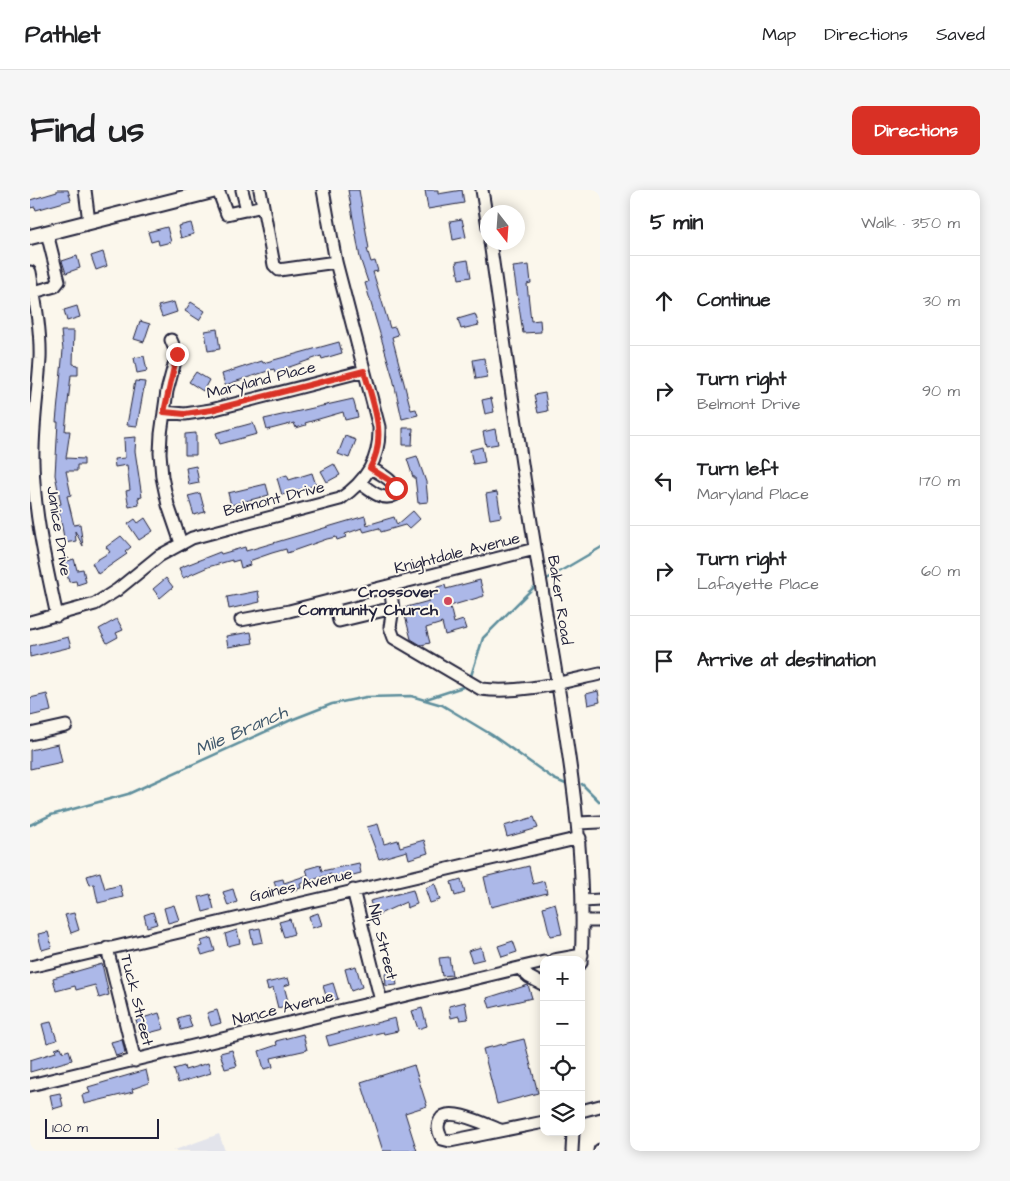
<!DOCTYPE html>
<meta charset="utf-8">
<style>
body{margin:0;font-family:"Architects Daughter",sans-serif;background:#f6f6f6;color:#202124}
.controls{position:absolute;right:15px;bottom:15px;display:grid;overflow:hidden;border-radius:10px;box-shadow:0 2px 12px #0003}
.controls button{width:45px;height:45px;display:grid;place-items:center;padding:0;border:0;border-bottom:1px solid #e0e0e0;background:#fff;color:#202124;font:25px sans-serif}
.compass{position:absolute;left:450px;top:15px;width:45px;height:45px;border-radius:50%;background:#fff;box-shadow:0 2px 12px #0003;rotate:163deg}
.scale{position:absolute;left:15px;bottom:12px;width:114px;box-sizing:border-box;padding-left:5px;border:2px solid #22223b;border-top:0;font-size:14px;line-height:18px;white-space:nowrap;color:#22223b;-webkit-text-stroke:4px #fbf7ec;paint-order:stroke}
.stop{position:absolute;width:15px;height:15px;margin:-11px;border:4px solid #d93025;border-radius:50%;background:#fff}
.stop.end{background:#d93025;border-color:#fff;box-shadow:0 1px 5px #0008}
.list{margin:0;padding:0;list-style:none}
h2{display:flex;justify-content:space-between;align-items:center;height:65px;margin:0;padding:0 20px;font-size:21px}
h2 small{font-size:16px;font-weight:400;color:#757577}
.list li{display:grid;grid-template-columns:32px 1fr auto;gap:15px;align-items:center;box-sizing:border-box;height:90px;padding:0 20px;border-top:1px solid #e0e0e0}
.list b{display:block;font-size:19px;white-space:nowrap}
.list p{margin:0;font-size:16px;white-space:nowrap;color:#757577}
.list em{font-size:16px;font-style:normal;color:#757577}
.icon{flex:none;width:28px;height:28px;fill:none;stroke:currentColor;stroke-width:2;stroke-linecap:round;stroke-linejoin:round}
.map{position:relative;flex:none;width:570px;height:961px;overflow:hidden;border-radius:10px}
header{display:flex;align-items:center;gap:30px;box-sizing:border-box;height:70px;padding:0 25px;background:#fff;border-bottom:1px solid #e0e0e0}
header strong{font-size:24px}
nav{display:flex;gap:28px;margin-inline-start:auto;font-size:18px}
.intro{display:flex;align-items:center;justify-content:space-between;box-sizing:border-box;height:120px;padding:0 30px}
h1{margin:0;font-size:35px}
.button{padding:12px 22px;border-radius:10px;background:#d93025;color:#fff;font-size:18px;font-weight:700}
main{display:flex;gap:30px;padding:0 30px}
aside{flex:1;background:#fff;border-radius:10px;box-shadow:0 2px 12px #0003}
.map>svg:first-child{display:block}
.built{fill:#e3e4eb}
.lines{fill:none;stroke-linecap:round;stroke-linejoin:round}
.stream{stroke:#5e8f9d;stroke-width:2.5}
.building{fill:#acb8e8;stroke:#22223b}
.minor-casing{stroke:#22223b;stroke-width:15}
.major-casing{stroke:#22223b;stroke-width:18}
.minor{stroke:#fbf7ec;stroke-width:11}
.major{stroke:#fbf7ec;stroke-width:14}
.route{stroke:#d93025;stroke-width:6}
.poi-dot{fill:#d1495b;stroke:#fbf7ec;stroke-width:2}
.labels{text-anchor:middle;dominant-baseline:central;stroke-width:4;stroke-linejoin:round;paint-order:stroke}
.street-label{font-size:16px;fill:#22223b;stroke:#fbf7ec}
.poi-label{font-size:16px;font-weight:bold;fill:#22223b;stroke:#fbf7ec;text-anchor:end}
.water-label{font-size:18px;font-style:italic;fill:#40586c;stroke:#fbf7ec}
</style>
<header>
<strong>Pathlet</strong>
<nav><a>Map</a><a>Directions</a><a>Saved</a></nav>
</header>
<div class="intro"><h1>Find us</h1><a class="button">Directions</a></div>
<main>
<div class="map">
<svg width="570" height="961" viewBox="0 0 570 961">
<rect width="100%" height="100%" fill="#fbf7ec"/>
<filter id="ink" filterUnits="userSpaceOnUse"><feTurbulence type="fractalNoise" baseFrequency=".02" numOctaves="2"/><feDisplacementMap in="SourceGraphic" scale="10" xChannelSelector="R" yChannelSelector="G"/><feConvolveMatrix kernelMatrix="1 2 1 2 8 2 1 2 1" color-interpolation-filters="sRGB"/></filter>
<g filter="url(#ink)">
<path class="built" d="M189 944 195 961H142Z"/>
<g class="lines">
<path class="stream" d="M517 389 570 358
M440 489 453 448 504 397
M396 509 436 496
M552 594 570 612
M0 635 21 625 98 604 261 530 302 514 336 507 381 506 412 515 462 545 524 589 538 595"/>
</g>
<path class="building" d="M27 0H38L41 10 6 20 5 17 0 18V10L27 2Z
M318 0H329L339 59H337L341 72 345 71 348 81 343 82 360 138 365 137 368 145 362 147 381 220 386 219 388 225 372 229 363 188 335 93 338 92 330 68Z
M395 0H408V4L432 0 434 13 398 19Z
M432 29 436 47 423 50 420 31Z
M161 33 164 44 151 48 148 36Z
M137 37 141 52 129 55 128 50 121 52 118 42Z
M73 62 77 76 66 80 61 66Z
M47 66 50 78 36 83 32 71Z
M438 70 441 87 429 89 426 72Z
M499 75 501 93 497 94 501 131 510 130 511 142 493 143 483 77Z
M144 112 147 122 132 127 128 116Z
M161 112 175 121 169 130 155 121Z
M47 116 50 127 37 131 34 120Z
M445 124 449 135 431 139 428 129Z
M110 131 120 134 114 152 104 149Z
M187 139 190 159 178 161 175 141Z
M31 141H44L43 174 48 175V185H41L35 241H40L36 268 54 269V275H47V281H36L41 305 37 306 44 335 50 334 53 356 45 341 46 351 35 353 28 315 31 314 25 285 28 232H26L33 160Z
M309 152 312 163 292 169 291 166 245 182 244 179 195 195 192 184 232 171 233 173Z
M114 166 117 181 107 183 104 168Z
M454 168 457 187 446 189 443 170Z
M166 182 179 190 173 201 159 192Z
M105 191 115 192 107 236 97 235Z
M515 203 518 221 508 223 504 205Z
M461 208 464 222 455 224 452 210Z
M323 209 328 227 315 230 313 222 275 233 276 235 266 238 264 233 237 240 234 229Z
M223 233 227 244 190 254 186 243Z
M373 238H383L382 255H373Z
M465 239 468 254 456 256 453 242Z
M166 243V265H155V244Z
M315 246 326 250 319 268 308 264Z
M106 247 105 261 112 307 108 308 109 315 99 317 96 301 100 300 97 275 85 277 84 269 95 268 94 248Z
M452 257 455 272 443 274 440 260Z
M387 266 396 292 398 312 388 313 385 287H383L377 269Z
M304 274 310 285 297 292 291 281Z
M166 276 169 293 159 295 156 278Z
M282 283 286 295 252 305 247 288 257 285 259 290Z
M236 294 239 305 201 315 198 303Z
M467 302 471 327 460 329 456 304Z
M170 303 175 322 164 325 158 306Z
M383 321 390 329 379 339 375 335 351 342 349 338 334 342 332 338 315 344 316 347 307 350 306 347 297 349 257 363 256 359 242 363 219 371 220 375 211 378 209 370 202 372V370L178 377 153 388 149 378 190 362 191 364 215 357 216 361 335 326 337 335 364 327 367 335Z
M115 328 123 341 109 350 98 334 105 329 108 333Z
M91 346 101 357 95 362 97 364 68 384 62 373 80 362 76 357Z
M44 369 47 380 53 379 56 392 47 395 46 391 39 392 34 372Z
M136 388 143 397 130 408 123 399Z
M450 390 454 406 420 416 424 433 433 430 436 439 415 445 412 433 396 438 400 453 391 455 381 449 373 418 399 411 398 406 408 404 407 397 415 395 416 399Z
M228 401 230 412 199 419 197 407Z
M87 429 93 440 86 443 88 447 77 453 69 439Z
M221 442 223 453 198 457 196 446Z
M38 447 41 457 0 467V456Z
M568 501 570 512 558 515 556 504Z
M17 504 21 521 0 526V508Z
M28 554 32 572 0 579V560Z
M504 627 508 638 477 647 474 636Z
M348 634 354 654 368 650 370 657 394 650 398 663 379 669 377 661 349 669 337 637Z
M329 673 331 683 303 690 301 684 270 694 271 698 248 705 244 691 253 689 254 693 278 685 276 679 290 675 292 681Z
M499 676 503 694 514 691 517 703 461 717 454 687Z
M70 682 75 699 90 695 93 707 68 713 64 694 60 695 57 686Z
M431 689 435 703 425 706 421 692Z
M405 694 410 710 400 713 395 698Z
M203 699 207 712 198 716 193 702Z
M383 700 387 714 377 718 376 712 345 726 340 711Z
M180 704 184 719 173 722 169 707Z
M525 713 532 744 520 746 513 717Z
M144 715 149 730 138 733 134 718Z
M123 722 127 734 117 737 114 725Z
M44 723 49 740 41 743 35 725Z
M288 723 292 735 282 738 279 726Z
M260 729 264 744 254 747 249 732Z
M230 738 233 752 223 754 220 740Z
M207 740 210 753 198 756 195 744Z
M18 742 22 757 12 760 8 744Z
M181 748 185 761 172 765 169 757 173 756 171 751Z
M483 751 487 762 472 767 468 756Z
M451 757 454 769 442 772 438 761Z
M419 767 422 785 412 786 409 768Z
M72 774 79 805 69 808 65 795 46 800 45 796 26 801 23 788Z
M326 776 332 797 321 801 315 779Z
M365 782 367 795 356 796 355 783Z
M258 788 260 794 254 796 259 815 248 818 243 798 238 800 236 793Z
M303 793 308 809 298 812 293 796Z
M498 795 502 808 460 818 457 808Z
M435 812 438 829 430 830 429 826 421 828 419 816Z
M392 818 397 836 388 839 382 821Z
M187 820 191 833 181 836 177 823Z
M129 823 134 839 111 845 106 830Z
M158 825 162 837 151 840 148 828Z
M365 828 368 841 354 844 353 842 299 856 296 846Z
M21 832 27 850 17 853 12 834Z
M273 844 277 860 241 868 243 877 234 879 229 861 247 855 246 851Z
M92 849 95 863 86 866 81 852Z
M494 849 508 903 467 914 453 859Z
M31 857 33 862 39 860 42 870 0 882V870L26 862 25 859Z
M202 860 207 876 195 879 190 863Z
M178 873 181 883 148 893 144 879 154 876 155 880Z
M384 875 397 916 375 923 387 961H353L331 892Z
M116 880 119 893 102 899 103 902 54 914 52 905 60 903 58 897Z
M30 903 33 916 23 919 20 905Z"/>
<g class="lines">
<g class="minor-casing">
<path id="minor" d="M55 0 59 32
M188 0 197 24 233 16
M212 0 217 20
M230 0 244 75 249 80 306 72
M452 0 458 37
M460 52C477 168 492 284 512 399 532 524 558 647 551 773
M0 82C5 110 11 140 10 169 8 203 2 237 3 272 4 324 16 375 27 426
M4 102 25 96 29 91 17 43
M141 150 147 164 137 201 131 244 130 263 132 287 138 315 151 353
M134 222 155 224 181 220 334 181
M330 293C340 300 352 312 365 305 367 290 351 285 341 278
M360 397 363 418 360 437 364 448 451 499C490 504 532 492 570 484
M304 410 309 431 363 418
M211 430 259 421 505 359
M0 432 65 414 87 400 129 366 162 348 310 309C336 291 350 270 349 237L306 72 293 0
M0 544 36 536
M548 633 570 632
M323 700 351 811
M553 711 570 710
M553 731H570
M77 758 105 871
M524 770 552 765
M0 777 550 648
M489 778 499 787 514 795
M0 895 514 772
M551 921 570 916
M470 940C457 935 418 915 410 930 406 937 409 943 412 949L420 951 514 932
M542 961 543 942
M570 961V960"/>
</g>
<g class="major-casing">
<path id="major" d="M0 47 186 0"/>
</g>
<use href="#minor" class="minor"/>
<use href="#major" class="major"/>
</g>
</g>
<g class="lines" filter="url(#ink)">
<path class="route" d="M147 164 134 222 155 224 181 220 334 181C343 213 358 247 340 278L362 292 366 298"/>
</g>
<circle class="poi-dot" cx="418" cy="411" r="5"/>
<g class="labels">
<g class="street-label">
<text transform="translate(231 190) rotate(-14)">Maryland Place</text>
<text transform="translate(244 309) rotate(-14)">Belmont Drive</text>
<text transform="translate(29 341) rotate(81)">Janice Drive</text>
<text transform="translate(427 363) rotate(-14)">Knightdale Avenue</text>
<text transform="translate(530 410) rotate(81)">Baker Road</text>
<text transform="translate(271 695) rotate(-13)">Gaines Avenue</text>
<text transform="translate(353 752) rotate(76)">Nip Street</text>
<text transform="translate(107 810) rotate(76)">Tuck Street</text>
<text transform="translate(253 818) rotate(-14)">Nance Avenue</text>
</g>
<g class="poi-label">
<text x="408" y="402">Crossover<tspan x="408" dy="18">Community Church</tspan></text>
</g>
<g class="water-label">
<text transform="translate(211 541) rotate(-24)">Mile Branch</text>
</g>
</g>
</svg>
<div class="controls">
<button>+</button>
<button>−</button>
<button><svg class="icon" aria-label="locate" viewBox="0 0 24 24"><circle cx="12" cy="12" r="6"/><path d="M12 2v4M12 18v4M2 12h4M18 12h4"/></svg></button>
<button><svg class="icon" aria-label="layers" viewBox="0 0 24 24"><path d="M12 4l9 5-9 5-9-5zM3 14l9 5 9-5"/></svg></button>
</div>
<svg class="compass" viewBox="-18 -18 36 36"><path d="M0-13l5 13h-10z" fill="#e53935"/><path d="M0 13l5-13h-10z" fill="#757577"/></svg>
<div class="scale">100 m</div>
<div class="stop" style="left:366px;top:298px"></div>
<div class="stop end" style="left:147px;top:164px"></div>
</div>
<aside>
<h2>5 min<small>Walk · 350 m</small></h2>
<ul class="list">
<li><svg class="icon" aria-label="ahead" viewBox="0 0 24 24"><path d="M12 20V5M6 11l6-6 6 6"/></svg><div><b>Continue</b></div><em>30 m</em></li>
<li><svg class="icon" aria-label="right" viewBox="0 0 24 24"><path d="M7 20v-9h11M14 6l5 5-5 5"/></svg><div><b>Turn right</b><p>Belmont Drive</p></div><em>90 m</em></li>
<li><svg class="icon" aria-label="left" viewBox="0 0 24 24"><path d="M17 20v-9H6M10 6l-5 5 5 5"/></svg><div><b>Turn left</b><p>Maryland Place</p></div><em>170 m</em></li>
<li><svg class="icon" aria-label="right" viewBox="0 0 24 24"><path d="M7 20v-9h11M14 6l5 5-5 5"/></svg><div><b>Turn right</b><p>Lafayette Place</p></div><em>60 m</em></li>
<li><svg class="icon" aria-label="arrive" viewBox="0 0 24 24"><path d="M6 21V4h12l-3 4 3 4H6"/></svg><div><b>Arrive at destination</b></div></li>
</ul>
</aside>
</main>
